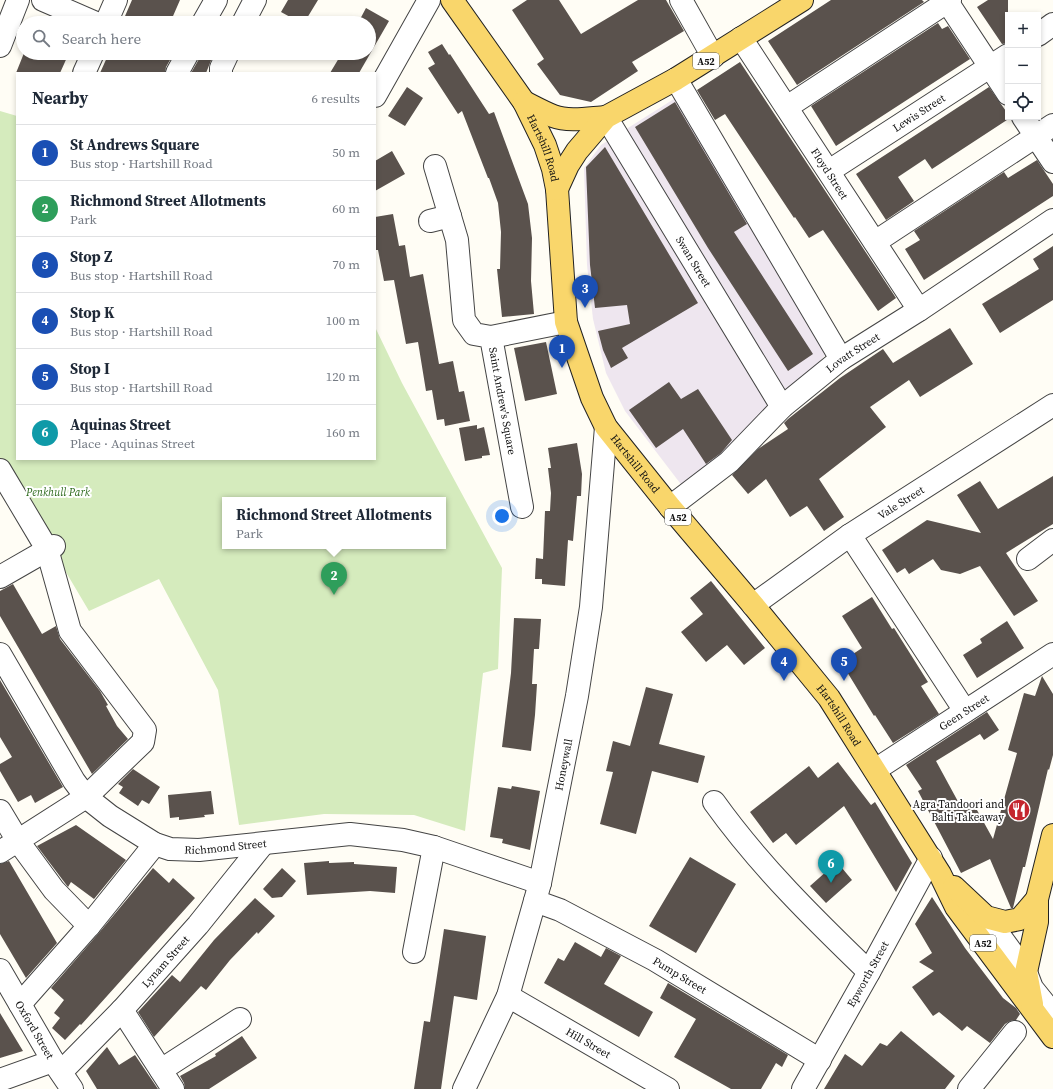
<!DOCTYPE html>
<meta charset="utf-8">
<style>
body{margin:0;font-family:"Source Serif 4",serif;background:#f2f2f3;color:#1f2937}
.controls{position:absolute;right:12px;top:12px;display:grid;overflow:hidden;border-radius:0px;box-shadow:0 2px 6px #0003}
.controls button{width:36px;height:36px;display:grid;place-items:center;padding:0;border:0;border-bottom:1px solid #e0e1e3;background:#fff;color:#1f2937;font:20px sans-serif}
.you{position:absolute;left:502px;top:516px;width:14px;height:14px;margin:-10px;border:3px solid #fff;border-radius:50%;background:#1a73e8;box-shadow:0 0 0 6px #1a73e833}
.badge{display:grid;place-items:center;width:26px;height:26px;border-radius:50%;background:#b45309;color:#fff;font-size:13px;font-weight:700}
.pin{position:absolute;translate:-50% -33px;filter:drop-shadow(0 1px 2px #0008)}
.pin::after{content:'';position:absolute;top:21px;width:14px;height:12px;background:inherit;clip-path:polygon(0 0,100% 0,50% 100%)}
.popup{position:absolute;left:222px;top:497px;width:224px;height:52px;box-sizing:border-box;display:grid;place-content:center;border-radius:0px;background:#fff;filter:drop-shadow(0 1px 3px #0005);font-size:13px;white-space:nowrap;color:#747a83}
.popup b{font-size:15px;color:#1f2937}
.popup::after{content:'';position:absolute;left:50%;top:100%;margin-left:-8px;border:8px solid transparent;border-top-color:#fff}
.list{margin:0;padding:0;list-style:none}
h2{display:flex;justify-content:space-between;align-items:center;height:52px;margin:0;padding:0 16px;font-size:17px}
h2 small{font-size:13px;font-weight:400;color:#747a83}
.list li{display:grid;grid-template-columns:26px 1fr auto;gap:12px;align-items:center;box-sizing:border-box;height:56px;padding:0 16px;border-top:1px solid #e0e1e3}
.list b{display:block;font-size:15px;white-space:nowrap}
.list p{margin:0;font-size:13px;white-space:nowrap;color:#747a83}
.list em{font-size:13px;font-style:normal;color:#747a83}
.icon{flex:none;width:22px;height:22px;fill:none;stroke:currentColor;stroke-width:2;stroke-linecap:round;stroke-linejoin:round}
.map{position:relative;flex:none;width:1053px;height:1089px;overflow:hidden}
.search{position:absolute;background:#fff;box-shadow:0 2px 6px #0003;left:16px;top:16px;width:360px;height:44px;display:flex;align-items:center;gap:10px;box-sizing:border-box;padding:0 14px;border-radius:22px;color:#747a83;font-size:15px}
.panel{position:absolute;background:#fff;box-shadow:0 2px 6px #0003;left:16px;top:72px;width:360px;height:388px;border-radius:0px}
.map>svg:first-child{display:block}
.industrial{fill:#eee6ef}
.green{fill:#d5ebbd;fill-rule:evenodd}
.building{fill:#5a524d}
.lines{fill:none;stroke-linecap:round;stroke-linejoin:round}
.minor-casing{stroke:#444;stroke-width:24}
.major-casing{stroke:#222;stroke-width:24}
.minor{stroke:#fff;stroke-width:22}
.major{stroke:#f9d66b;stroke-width:22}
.labels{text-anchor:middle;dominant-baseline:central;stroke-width:4;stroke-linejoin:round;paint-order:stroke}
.shield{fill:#fff;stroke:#585858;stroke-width:1}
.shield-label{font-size:10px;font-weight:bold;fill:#111}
.street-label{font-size:11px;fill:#111;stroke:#fff}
.park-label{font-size:11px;font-style:italic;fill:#2f6b1f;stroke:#fff}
.poi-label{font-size:11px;fill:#111;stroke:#fff;text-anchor:end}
</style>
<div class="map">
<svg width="1053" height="1089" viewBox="0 0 1053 1089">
<rect width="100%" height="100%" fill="#fffdf5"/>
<path class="industrial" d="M685 92 835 344 787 398 683 487 625 411 606 373 593 319 587 265 584 168 601 145Z"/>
<path class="green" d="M0 111 17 116V459H375V327L402 383 502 568 498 669 483 673 465 831 414 815 324 814 239 825 218 690 159 579 89 611 0 461ZM225 500H443V546H225Z"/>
<path class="building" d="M132 0H180L170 23H122Z
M288 0H318L304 23H301L281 12Z
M527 0H559L581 34 638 0H666L684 31 632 62 638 71 591 102 560 95 537 64 544 59 512 10Z
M831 0H922L924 2 797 85 768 41Z
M988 0H1008V43L1002 44 977 7Z
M366 8 389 21 359 73H330L342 53H369V23H358Z
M38 18 51 23H36Z
M938 23 942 29 948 26 970 59 836 146 811 106Z
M442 44 449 55 450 54 489 114 494 112 528 204 532 238 531 281 534 314 502 317 497 269H500L501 232 498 203 489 178H488L462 111 458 114 428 68 435 64 428 52Z
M24 53H69L60 73H16Z
M109 53H174L166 67 165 73H100Z
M200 53H214L206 73H191L199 59Z
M740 62 896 298 878 311 823 230 809 238 795 217 794 218 725 114 715 120 697 90Z
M407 87 423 98 405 126 388 116Z
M989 87 1008 114V117L1010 118 932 169 925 159 898 177 914 201 886 220 856 174Z
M675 102 747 224 734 232 813 354 788 371 708 248 635 127Z
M605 147 698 303 622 348 628 358 611 368 603 350 598 331 630 324 627 305 595 308 590 265 586 167Z
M392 151 405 174 375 191V161Z
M1037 160 1053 184V196L924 280 905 249 920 240 914 231 1004 172 1008 178Z
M393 214 399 246 405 245 410 277 423 274 439 364 453 361 459 392 464 391 470 421 445 426 444 419 437 420 432 390 426 391 418 342 406 344 394 280 384 281 378 250H375V217Z
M1053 246V300L1000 333 982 304 1039 269 1033 259Z
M950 328 973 364 920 397 909 380 870 407 886 427 819 479 844 517 824 531 807 506 790 517 766 479 748 494 732 475 758 449 788 429 784 423 788 419 840 378 883 349 893 363Z
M546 342 557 394 525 401 514 348Z
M669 382 681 399 698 389 732 440 721 453 706 464 683 429 656 448 629 410Z
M477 425V429L484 427 490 455 482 456V458L465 461 459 428Z
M577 443 582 474 581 496H577L573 541 568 540 565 586 542 584V579H535L536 558 543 559 545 511H550L551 493 548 468H551L548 448Z
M1053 476V524L1006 553 1038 601 1014 616 980 566 960 574 941 570 933 559 909 574 905 568 897 573 882 550 927 520 981 533 957 495 980 481 998 509Z
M711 581 765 648 744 665 727 645 706 662 681 632 703 614 690 598Z
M13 584 42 634 56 626 60 639 100 691 108 705 106 706 117 726 128 739 92 774 0 616V591Z
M872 597 892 629 894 628 928 682 921 686 939 714 893 743 875 715 874 716 841 662 862 648 842 616Z
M514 618 541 619 539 649H534L532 684H537L535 715 531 751 502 747 511 673Z
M1007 621 1024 648 977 678 963 655 982 643 980 639Z
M1042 676 1053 694V755L1049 770 1048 769 1025 867H1023L1013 908H1011L990 859 961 873 918 791 922 789 906 765 987 712 999 730 984 740 980 734 936 761 961 807 972 801 993 839 1017 753 1008 750 1024 693 1035 696Z
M0 680 63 787 35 803 31 795 18 802 0 771V764L12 757 0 737Z
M646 687 673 694 659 744 705 756 698 783 652 771 636 834 600 824 613 772 606 771 613 741 630 746Z
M838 762 871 805 875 802 912 863 896 892 844 806 796 845 786 833 773 843 750 812 809 766 818 778Z
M133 769 160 787 149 804 142 800 138 806 119 793 123 787 118 784Z
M512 786 540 791 530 850 502 843 503 839 490 837 498 787 511 789Z
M211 791 214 814 204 815 205 817 179 820V817L170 818 168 795Z
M76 825 126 860 94 899 71 882 68 887 37 846Z
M690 857 736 884 696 953 649 926Z
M9 861 57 943 26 978 0 934V864Z
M329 861V863L354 862V864L397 867 395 893 370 891 307 895 304 863Z
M837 862 852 880 826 903 810 886Z
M153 868 169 883 173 878 195 898 81 1025 80 1024 65 1040 52 1028 60 1018 54 1013 64 1000 51 988 98 934Z
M282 868 296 881 282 897 272 898 263 889Z
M932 897 965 948 1003 998 1016 1008 1020 1014 1016 1020 1010 1021 1005 1024 990 1043 967 1026 962 1031 939 1012 933 1016 912 987 934 971 919 962 932 953 915 924Z
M255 898 275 916 258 934 257 932 230 960 206 990 201 986 154 1037 138 1012 172 975 180 982 214 940Z
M444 929 486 936 477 1000 454 996 441 1089H414L424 1021 430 1022Z
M575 942 601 957 606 948 621 956 604 984 653 1012 639 1037 544 983 558 958 564 961Z
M668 983 788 1055 782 1067 776 1063 761 1089H731L674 1057 696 1019 660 998Z
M0 1013 23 1051 0 1058Z
M901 1031 955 1076 945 1089H824L845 1054 862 1066 880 1043 887 1046Z
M242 1036 257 1058 209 1089H185L184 1083 180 1076 216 1056 215 1054Z
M107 1047 119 1065 135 1055 158 1089H97L86 1071Z"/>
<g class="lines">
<g class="minor-casing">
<g id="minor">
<path d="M43 0 96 23"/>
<path d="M681 0 713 57"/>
<path d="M946 0 1008 94"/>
<path d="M106 23 116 0"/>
<path d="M203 23 216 0"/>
<path d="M243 23 255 0"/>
<path d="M1038 35 1053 24"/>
<path id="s1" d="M741 38 919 310"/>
<path d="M0 46 18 0"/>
<path d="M84 73 93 53"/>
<path d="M177 73 188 53"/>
<path d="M221 73V68L228 53"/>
<path d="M676 79 841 359"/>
<path d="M375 96 429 0"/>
<path d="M787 107 950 0"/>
<path id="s2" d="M606 117 782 407"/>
<path d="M1023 117 1053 162"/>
<path id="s3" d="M435 166 457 240 464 320 474 334 491 337 522 507"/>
<path id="s4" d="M829 171 1008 55"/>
<path d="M430 221 450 216"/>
<path d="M875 242 1053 125"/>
<path d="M491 337 566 322"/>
<path d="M0 470 47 549 70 631 145 730 143 742 86 797 0 852"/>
<path id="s5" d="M670 507 729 462 782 407 841 359 919 310 1053 220"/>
<path d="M850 535 965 711"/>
<path d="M1028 559 1053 540"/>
<path d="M0 577 54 546"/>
<path id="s6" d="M753 605 850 535 1053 405"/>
<path id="s7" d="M0 654 74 781 86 797 110 816 155 844 170 849 199 850 350 834 403 840 434 847 540 883"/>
<path id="s8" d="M875 770 1053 654"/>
<path d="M714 802C759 865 814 919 869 972"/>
<path d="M0 811 18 841 54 890 89 926"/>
<path id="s9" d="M535 901 560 910 655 960 820 1060"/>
<path d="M986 917 1026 972 1032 988 1053 1014"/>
<path d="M414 952 434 847"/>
<path id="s10" d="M0 970 53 1061 72 1089"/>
<path id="s11" d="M508 996 668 1089"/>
<path d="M20 1004 89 926 155 844"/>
<path d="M122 1010 173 1089"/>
<path d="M161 1070 240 1019"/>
<path id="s12" d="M61 1072 122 1010 198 925 263 844"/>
<path d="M0 1080 53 1061"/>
<path id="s13" d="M464 1089 508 996 540 883 577 696 591 607 606 427"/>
<path id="s14" d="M803 1089 869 972 931 858"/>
<path d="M969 1089 1015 1032"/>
</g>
</g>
<g class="major-casing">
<g id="major">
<path id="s15" d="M452 0 524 102 545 145 553 169 557 189 566 322 592 398 606 427 670 507 753 605 829 698 940 874 956 907 1053 1037"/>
<path d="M524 102C534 107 543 112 553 116 569 122 589 118 606 117"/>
<path d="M557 189 568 165 577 151 606 117 676 79 802 0"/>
<path d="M954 887 986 917 1005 922 1020 919 1037 899"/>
<path d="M1032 1004 1026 972 1037 922V899L1053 835"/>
</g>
</g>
<use href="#minor" class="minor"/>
<use href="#major" class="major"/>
</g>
<defs>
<g id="restaurant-disc" transform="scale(1.15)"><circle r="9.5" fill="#c4262e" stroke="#fff"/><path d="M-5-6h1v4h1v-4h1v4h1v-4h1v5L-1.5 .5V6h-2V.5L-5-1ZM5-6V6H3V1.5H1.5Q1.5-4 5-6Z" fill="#fff"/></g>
</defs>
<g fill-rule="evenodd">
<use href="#restaurant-disc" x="1019" y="810"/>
</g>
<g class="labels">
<g class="shield">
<rect x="693" y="53" width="26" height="16" rx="3"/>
<rect x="665" y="509" width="26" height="16" rx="3"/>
<rect x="970" y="935" width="26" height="16" rx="3"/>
</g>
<g class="shield-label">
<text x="706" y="61">A52</text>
<text x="678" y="517">A52</text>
<text x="983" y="943">A52</text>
</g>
<g class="street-label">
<text stroke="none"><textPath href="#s4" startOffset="107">Lewis Street</textPath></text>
<text stroke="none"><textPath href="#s15" startOffset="175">Hartshill Road</textPath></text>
<text stroke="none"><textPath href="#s1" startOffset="162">Floyd Street</textPath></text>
<text stroke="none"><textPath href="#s2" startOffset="169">Swan Street</textPath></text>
<text stroke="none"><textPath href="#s5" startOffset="240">Lovatt Street</textPath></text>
<text stroke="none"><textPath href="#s3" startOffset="257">Saint Andrew's Square</textPath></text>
<text stroke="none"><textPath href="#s15" startOffset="511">Hartshill Road</textPath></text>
<text stroke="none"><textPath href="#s6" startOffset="180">Vale Street</textPath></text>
<text stroke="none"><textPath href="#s8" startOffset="106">Geen Street</textPath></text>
<text stroke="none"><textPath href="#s15" startOffset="835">Hartshill Road</textPath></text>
<text stroke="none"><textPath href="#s13" startOffset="341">Honeywall</textPath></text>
<text stroke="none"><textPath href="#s7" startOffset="322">Richmond Street</textPath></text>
<text stroke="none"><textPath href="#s12" startOffset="152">Lynam Street</textPath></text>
<text stroke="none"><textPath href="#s14" startOffset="132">Epworth Street</textPath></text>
<text stroke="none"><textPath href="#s9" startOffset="163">Pump Street</textPath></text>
<text stroke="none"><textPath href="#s10" startOffset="69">Oxford Street</textPath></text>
<text stroke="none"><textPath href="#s11" startOffset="93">Hill Street</textPath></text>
</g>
<g class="park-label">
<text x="58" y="492">Penkhull Park</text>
</g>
<g class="poi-label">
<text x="1004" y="804">Agra Tandoori and<tspan x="1004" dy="13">Balti Takeaway</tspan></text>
</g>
</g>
</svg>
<div class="controls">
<button>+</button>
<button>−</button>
<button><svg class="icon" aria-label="locate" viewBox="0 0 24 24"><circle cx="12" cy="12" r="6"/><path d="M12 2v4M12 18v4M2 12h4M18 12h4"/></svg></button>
</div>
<div class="you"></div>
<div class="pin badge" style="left:562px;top:368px;background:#1a4fb4">1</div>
<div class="pin badge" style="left:334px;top:595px;background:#2e9e5b">2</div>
<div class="popup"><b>Richmond Street Allotments</b>Park</div>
<div class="pin badge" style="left:585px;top:308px;background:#1a4fb4">3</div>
<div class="pin badge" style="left:784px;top:681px;background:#1a4fb4">4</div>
<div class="pin badge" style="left:844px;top:681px;background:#1a4fb4">5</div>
<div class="pin badge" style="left:831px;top:883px;background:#0f9aa8">6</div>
<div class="search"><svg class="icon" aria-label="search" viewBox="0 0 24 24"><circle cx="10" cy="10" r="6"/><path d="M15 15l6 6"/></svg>Search here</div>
<section class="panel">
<h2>Nearby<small>6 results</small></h2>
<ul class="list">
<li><span class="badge" style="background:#1a4fb4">1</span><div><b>St Andrews Square</b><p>Bus stop · Hartshill Road</p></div><em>50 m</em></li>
<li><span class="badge" style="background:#2e9e5b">2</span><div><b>Richmond Street Allotments</b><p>Park</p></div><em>60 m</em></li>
<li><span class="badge" style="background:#1a4fb4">3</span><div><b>Stop Z</b><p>Bus stop · Hartshill Road</p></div><em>70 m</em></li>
<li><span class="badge" style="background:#1a4fb4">4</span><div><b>Stop K</b><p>Bus stop · Hartshill Road</p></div><em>100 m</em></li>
<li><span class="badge" style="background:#1a4fb4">5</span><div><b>Stop I</b><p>Bus stop · Hartshill Road</p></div><em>120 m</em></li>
<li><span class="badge" style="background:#0f9aa8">6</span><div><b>Aquinas Street</b><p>Place · Aquinas Street</p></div><em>160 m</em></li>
</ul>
</section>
</div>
